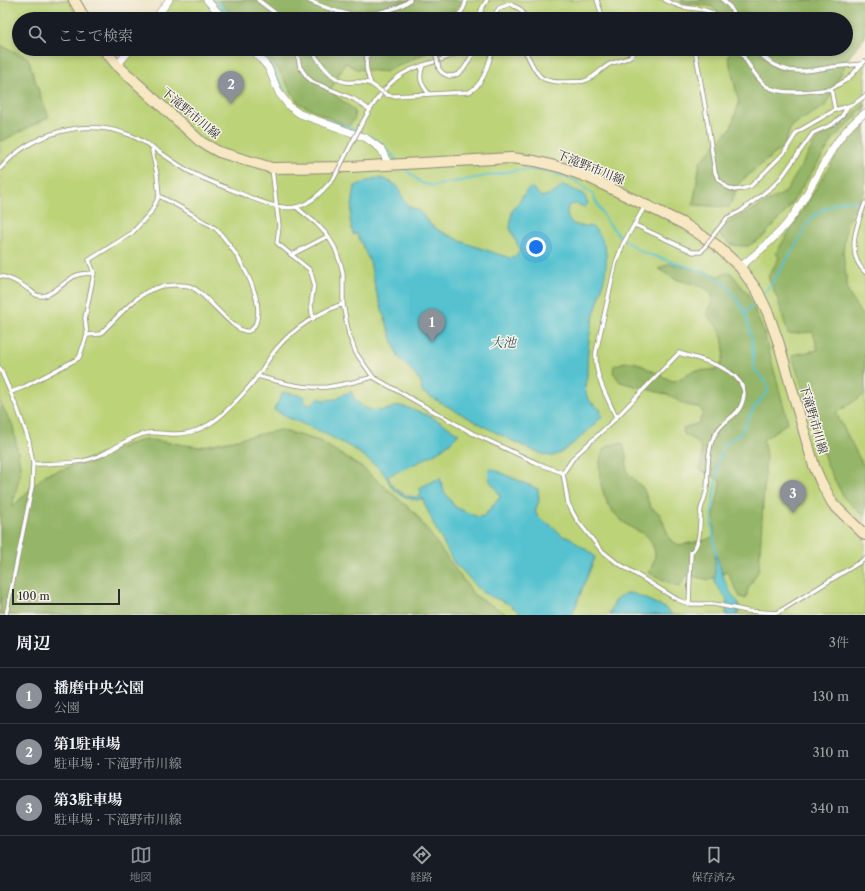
<!DOCTYPE html>
<html lang="ja">
<meta charset="utf-8">
<style>
body{margin:0;font-family:"Libre Caslon Text","Noto Serif JP",serif;background:#20242c;color:#f1f3f6}
.scale{position:absolute;left:12px;bottom:10px;width:108px;box-sizing:border-box;padding-left:4px;border:2px solid #2b2b2b;border-top:0;font-size:11px;line-height:14px;white-space:nowrap;color:#2b2b2b;-webkit-text-stroke:3px #f7f3e8;paint-order:stroke}
.you{position:absolute;left:536px;top:247px;width:14px;height:14px;margin:-10px;border:3px solid #fff;border-radius:50%;background:#1a73e8;box-shadow:0 0 0 6px #1a73e833}
.badge{display:grid;place-items:center;width:26px;height:26px;border-radius:50%;background:#8c9099;color:#fff;font-size:13px;font-weight:700}
.pin{position:absolute;translate:-50% -33px;filter:drop-shadow(0 1px 2px #0008)}
.pin::after{content:'';position:absolute;top:21px;width:14px;height:12px;background:inherit;clip-path:polygon(0 0,100% 0,50% 100%)}
.list{margin:0;padding:0;list-style:none}
h2{display:flex;justify-content:space-between;align-items:center;height:52px;margin:0;padding:0 16px;font-size:17px}
h2 small{font-size:13px;font-weight:400;color:#9ea1a6}
.list li{display:grid;grid-template-columns:26px 1fr auto;gap:12px;align-items:center;box-sizing:border-box;height:56px;padding:0 16px;border-top:1px solid #363941}
.list b{display:block;font-size:15px;white-space:nowrap}
.list p{margin:0;font-size:13px;white-space:nowrap;color:#9ea1a6}
.list em{font-size:13px;font-style:normal;color:#9ea1a6}
.icon{flex:none;width:22px;height:22px;fill:none;stroke:currentColor;stroke-width:2;stroke-linecap:round;stroke-linejoin:round}
.map{position:relative;flex:none;width:865px;height:615px;overflow:hidden}
.search{position:absolute;background:#171b24;box-shadow:0 2px 6px #0003;left:12px;right:12px;top:12px;height:44px;display:flex;align-items:center;gap:10px;box-sizing:border-box;padding:0 14px;border-radius:22px;color:#9ea1a6;font-size:15px}
.sheet{height:220px;background:#171b24}
nav{display:flex;justify-content:space-around;align-items:center;box-sizing:border-box;height:56px;border-top:1px solid #363941;background:#171b24;font-size:11px;color:#9ea1a6}
nav a{display:grid;justify-items:center;gap:2px}
nav .on{color:#8c9099}
.map>svg:first-child{display:block}
.green{fill:#bcd378;stroke:#747f52}
.forest{fill:#95b568;stroke:#60704a}
.water{fill:#56c2d0;stroke:#40767e}
.lines{fill:none;stroke-linecap:round;stroke-linejoin:round}
.stream{stroke:#56c2d0;stroke-width:2}
.service-casing{stroke:#8d887a;stroke-width:5}
.minor-casing{stroke:#8d887a;stroke-width:8}
.secondary-casing{stroke:#8d887a;stroke-width:12}
.service{stroke:#fff;stroke-width:3.5}
.minor{stroke:#fff;stroke-width:7}
.secondary{stroke:#f7e8c3;stroke-width:10}
.service-bridge-casing{stroke:#8d887a;stroke-width:5;stroke-linecap:butt}
.service-bridge{stroke:#fff;stroke-width:3.5}
.labels{text-anchor:middle;dominant-baseline:central;stroke-width:3;stroke-linejoin:round;paint-order:stroke}
.street-label{font-size:12px;fill:#2b2b2b;stroke:#f7f3e8}
.water-label{font-size:13px;font-style:italic;fill:#38585d;stroke:#f7f3e8}
</style>
<div class="map">
<svg width="865" height="615" viewBox="0 0 865 615">
<rect width="100%" height="100%" fill="#f7f3e8"/>
<filter id="ink" filterUnits="userSpaceOnUse"><feTurbulence type="fractalNoise" baseFrequency=".025" numOctaves="2"/><feDisplacementMap in="SourceGraphic" scale="8" xChannelSelector="R" yChannelSelector="G"/><feConvolveMatrix kernelMatrix="1 2 1 2 8 2 1 2 1" color-interpolation-filters="sRGB"/></filter>
<filter id="wash" filterUnits="userSpaceOnUse"><feTurbulence type="fractalNoise" baseFrequency=".012" numOctaves="4" result="noise"/><feDisplacementMap in="SourceGraphic" scale="16" xChannelSelector="R" yChannelSelector="G"/><feGaussianBlur stdDeviation="0.9" result="paint"/><feColorMatrix in="noise" values="0 0 0 0 0 0 0 0 0 0 0 0 0 0 0 0 0 1.4 0 .05"/><feComposite in="paint" operator="in"/></filter>
<g filter="url(#wash)">
<rect width="100%" height="100%" fill="#efe6ca"/>
<path class="green" d="M0 0H69L78 19H19V49H96L114 69 134 49H759L833 64 865 61V615H0Z
M171 0H729L740 19H159Z"/>
<path class="forest" d="M219 0H461L459 6 444 19H235Z
M682 0H865V37L849 57 825 106 791 126 784 146 740 182 729 207 693 205 700 162 731 128 739 103 728 56 733 49H846V19H726L711 6 681 3Z
M0 45 28 58 41 98 49 117 0 142Z
M261 49H427L426 53 385 72 357 69 345 63 330 91 354 110 355 118 348 127 298 103 278 69Z
M865 103V108L834 138 788 209 763 237 748 246H742L732 245 720 236 728 223 786 192 815 142 827 132 838 128Z
M865 124V189L847 222 843 252 848 292 862 316 865 317V394L836 413 865 469V517L844 498 827 465 792 355 818 350 813 332 788 334 778 300 768 277 779 258 776 253 848 137Z
M670 263 719 276 730 272 748 294 764 333 788 422 763 440 766 455 759 569 748 589 746 599 740 597 727 572 709 580 687 575 679 587 649 573C654 561 658 557 652 544 651 542 649 538 647 536 644 533 638 531 634 529 626 525 616 516 611 509 599 493 588 438 623 444L626 455 627 472 643 488 651 508 660 514 670 540 679 545 706 540 714 536V512L719 491 720 480 700 470C703 450 704 444 684 434L683 428 699 423 703 413 700 408 683 404 669 395 620 382 613 372 614 366C623 362 628 361 637 363L672 381C680 381 686 373 694 371 701 370 710 371 716 369 727 364 724 339 720 331 716 325 711 319 706 314L712 304V293L703 287 675 279 658 269Z
M0 402 13 426 21 470 12 507 46 474 98 459 78 462 145 439 199 447 280 430 320 441 364 469 415 513 474 595 508 615H0Z"/>
<path class="water" d="M375 178C385 178 394 182 401 190L400 193 408 206 418 210 432 226 440 231 465 243 510 258 515 257 519 252V248L510 228 512 211 527 190 530 188 534 189 541 197 554 193 563 185 584 194 588 204 585 207 576 204 569 205C565 213 567 222 576 225 581 227 587 225 592 227 600 231 605 246 606 253 609 273 597 303 592 323 588 341 587 359 587 378 584 384 585 396 590 401 593 404 598 407 601 410L600 411 602 416C594 426 565 453 553 456 539 459 440 402 422 392L421 382 411 370 398 357 376 291 370 262 357 234H353L350 220 355 186Z
M283 392 304 396 305 403 309 405 319 398 324 400 337 399 341 395 351 392C358 408 372 414 389 409 392 408 396 405 400 406 421 410 442 422 459 434 440 455 414 464 388 476 389 479 390 483 392 485 398 492 411 500 420 496L421 491 419 488 440 478 444 491 455 507 478 517 484 516 500 497C497 485 484 482 490 468L538 489 539 501 535 511 538 517 552 526 563 536 571 538 579 545 586 549 595 557 572 615H522L509 604 483 593 461 569 455 565 435 527 422 498 418 500 410 499 401 495 392 488 385 475 379 468 354 449 322 432 291 419 274 410Z
M715 550C720 565 726 592 739 603L738 615H726L727 600 715 583Z
M629 593 635 594 665 608 673 615H609C614 603 615 596 629 593Z"/>
<g class="lines">
<path class="stream" d="M216 0 232 19
M259 49 274 70 286 94 293 105 311 115
M317 117 353 129
M370 136 382 144 397 161
M403 167 421 183 433 186 518 170H541L575 180 592 194 606 220 621 238 642 252 710 274 719 279 727 286 736 298 745 312 752 341 754 368 768 385V391L754 408 740 434 726 443 719 458 711 520 716 555
M763 294 773 282 799 240 809 220 817 213 837 203 847 200 864 203
M745 312 758 300"/>
</g>
</g>
<g filter="url(#ink)">
<g class="lines">
<g class="service-casing">
<path id="service" d="M258 0 283 19
M307 0C336 12 353 20 385 11 394 9 403 6 410 0
M597 0 603 19
M665 0C671 3 677 6 683 7 697 10 709 7 719 19
M723 0 730 7 737 19
M454 19C461 14 465 9 466 0
M478 19 482 8 487 0
M492 19 499 8 510 4 520 9 527 19
M296 49 300 67 307 77 313 82 354 99 370 110
M310 49C320 61 330 80 346 82 355 83 362 80 371 84
M369 49C364 61 366 72 371 84
M434 49 436 55
M524 49C537 72 535 83 566 82 573 81 581 83 587 80 596 76 602 68 610 64 620 60 631 60 636 49
M566 49 574 50 579 49
M695 49 705 106 715 172 718 179 727 187 734 190 742 189 751 186 784 153 797 132 835 110 831 89C814 91 781 96 766 86 756 79 746 60 739 49
M755 49C780 76 798 73 832 67 842 66 852 65 862 64L865 61
M423 65C418 78 421 84 429 94
M439 69C441 72 445 75 449 76 464 77 469 59 475 49
M831 89 848 79 862 64
M387 95 393 96 469 92C484 85 488 64 493 49
M835 110 848 106
M361 125C373 104 387 80 410 70 427 62 447 61 462 49
M0 169C30 133 85 117 130 135 152 144 171 162 192 173 210 182 230 189 249 197 262 202 281 210 296 207 312 204 324 189 334 178
M272 169 279 226 277 243 310 270 314 283 311 305 313 319
M865 203C857 225 845 253 865 272
M296 207 317 224 328 236 335 248 341 265 343 274V304L349 335 356 353 373 377 472 433 539 464 563 473
M635 225 693 252H701L704 248
M716 232 727 218 741 211 773 186 781 178 813 133 833 124 842 116 848 106 854 104 865 96
M291 255 328 236
M0 276C10 278 20 283 28 289 33 292 35 296 41 296 51 297 66 280 75 276 80 273 88 274 94 273
M87 335 100 334C114 321 137 293 156 288 163 285 181 284 189 286 206 291 234 335 249 331 254 329 256 324 257 319 263 293 235 249 217 230 214 227 209 224 204 222 190 212 175 204 159 196
M0 368 18 410 29 441 33 464 32 487 6 615
M257 376C279 382 304 389 327 387 343 385 358 381 373 377
M11 392 24 387 79 358 87 335 85 318 94 273 89 260 132 233 151 212 159 196 157 174 152 151 153 147
M616 417C607 396 594 376 596 352L616 262 623 244 645 206
M33 464C55 463 78 465 99 456 115 449 130 436 148 433 157 432 167 434 175 434 195 434 210 426 224 413 236 402 247 390 257 377 264 367 270 356 278 347 293 329 321 311 343 304
M689 604 691 552C702 544 699 521 701 509 703 502 706 495 707 488 708 475 707 462 710 449 711 442 714 435 718 430 723 423 730 419 736 413 741 408 746 396 743 388 735 366 698 359 679 353L612 422 574 457 563 473 568 503 572 511 577 520 601 550 616 562 678 600 689 604H714L747 611 778 613
M777 613 865 559"/>
</g>
<g class="minor-casing">
<path id="minor" d="M207 0 224 19
M155 19 169 0
M252 49 268 67 279 93 290 107 300 114 366 138 381 149 389 165
M117 65 131 49
M740 267C762 249 783 232 798 208 820 175 832 137 865 113"/>
</g>
<g class="secondary-casing">
<path id="secondary" d="M74 0 85 19
M104 49 117 65 201 142 219 152 272 168 350 167 511 158 535 161 563 168 590 178 684 224 716 245 740 267 758 292 768 313 778 341 814 466 821 482 833 504 865 535"/>
</g>
<use href="#service" class="service"/>
<use href="#minor" class="minor"/>
<use href="#secondary" class="secondary"/>
<g class="service-bridge-casing">
<path id="service-bridge" d="M436 55 439 69
M371 84 387 95
M334 178 361 125
M704 248 716 232"/>
</g>
<use href="#service-bridge" class="service-bridge"/>
</g>
</g>
<g class="labels">
<g class="street-label">
<text transform="translate(191 113) rotate(40)">下滝野市川線</text>
<text transform="translate(591 167) rotate(22)">下滝野市川線</text>
<text transform="translate(814 419) rotate(74)">下滝野市川線</text>
</g>
<g class="water-label">
<text x="503" y="342">大池</text>
</g>
</g>
</svg>
<div class="scale">100 m</div>
<div class="you"></div>
<div class="pin badge" style="left:432px;top:342px">1</div>
<div class="pin badge" style="left:231px;top:104px">2</div>
<div class="pin badge" style="left:793px;top:513px">3</div>
<div class="search"><svg class="icon" aria-label="search" viewBox="0 0 24 24"><circle cx="10" cy="10" r="6"/><path d="M15 15l6 6"/></svg>ここで検索</div>
</div>
<section class="sheet">
<h2>周辺<small>3件</small></h2>
<ul class="list">
<li><span class="badge">1</span><div><b>播磨中央公園</b><p>公園</p></div><em>130 m</em></li>
<li><span class="badge">2</span><div><b>第1駐車場</b><p>駐車場 · 下滝野市川線</p></div><em>310 m</em></li>
<li><span class="badge">3</span><div><b>第3駐車場</b><p>駐車場 · 下滝野市川線</p></div><em>340 m</em></li>
</ul>
</section>
<nav>
<a class="on"><svg class="icon" aria-label="map" viewBox="0 0 24 24"><path d="M3 6l6-2 6 2 6-2v14l-6 2-6-2-6 2zM9 4v14M15 6v14"/></svg>地図</a>
<a><svg class="icon" aria-label="directions" viewBox="0 0 24 24"><path d="M12 3l9 9-9 9-9-9zM9 14v-3h6M13 9l2 2-2 2"/></svg>経路</a>
<a><svg class="icon" aria-label="saved" viewBox="0 0 24 24"><path d="M7 4h10v16l-5-4-5 4z"/></svg>保存済み</a>
</nav>
